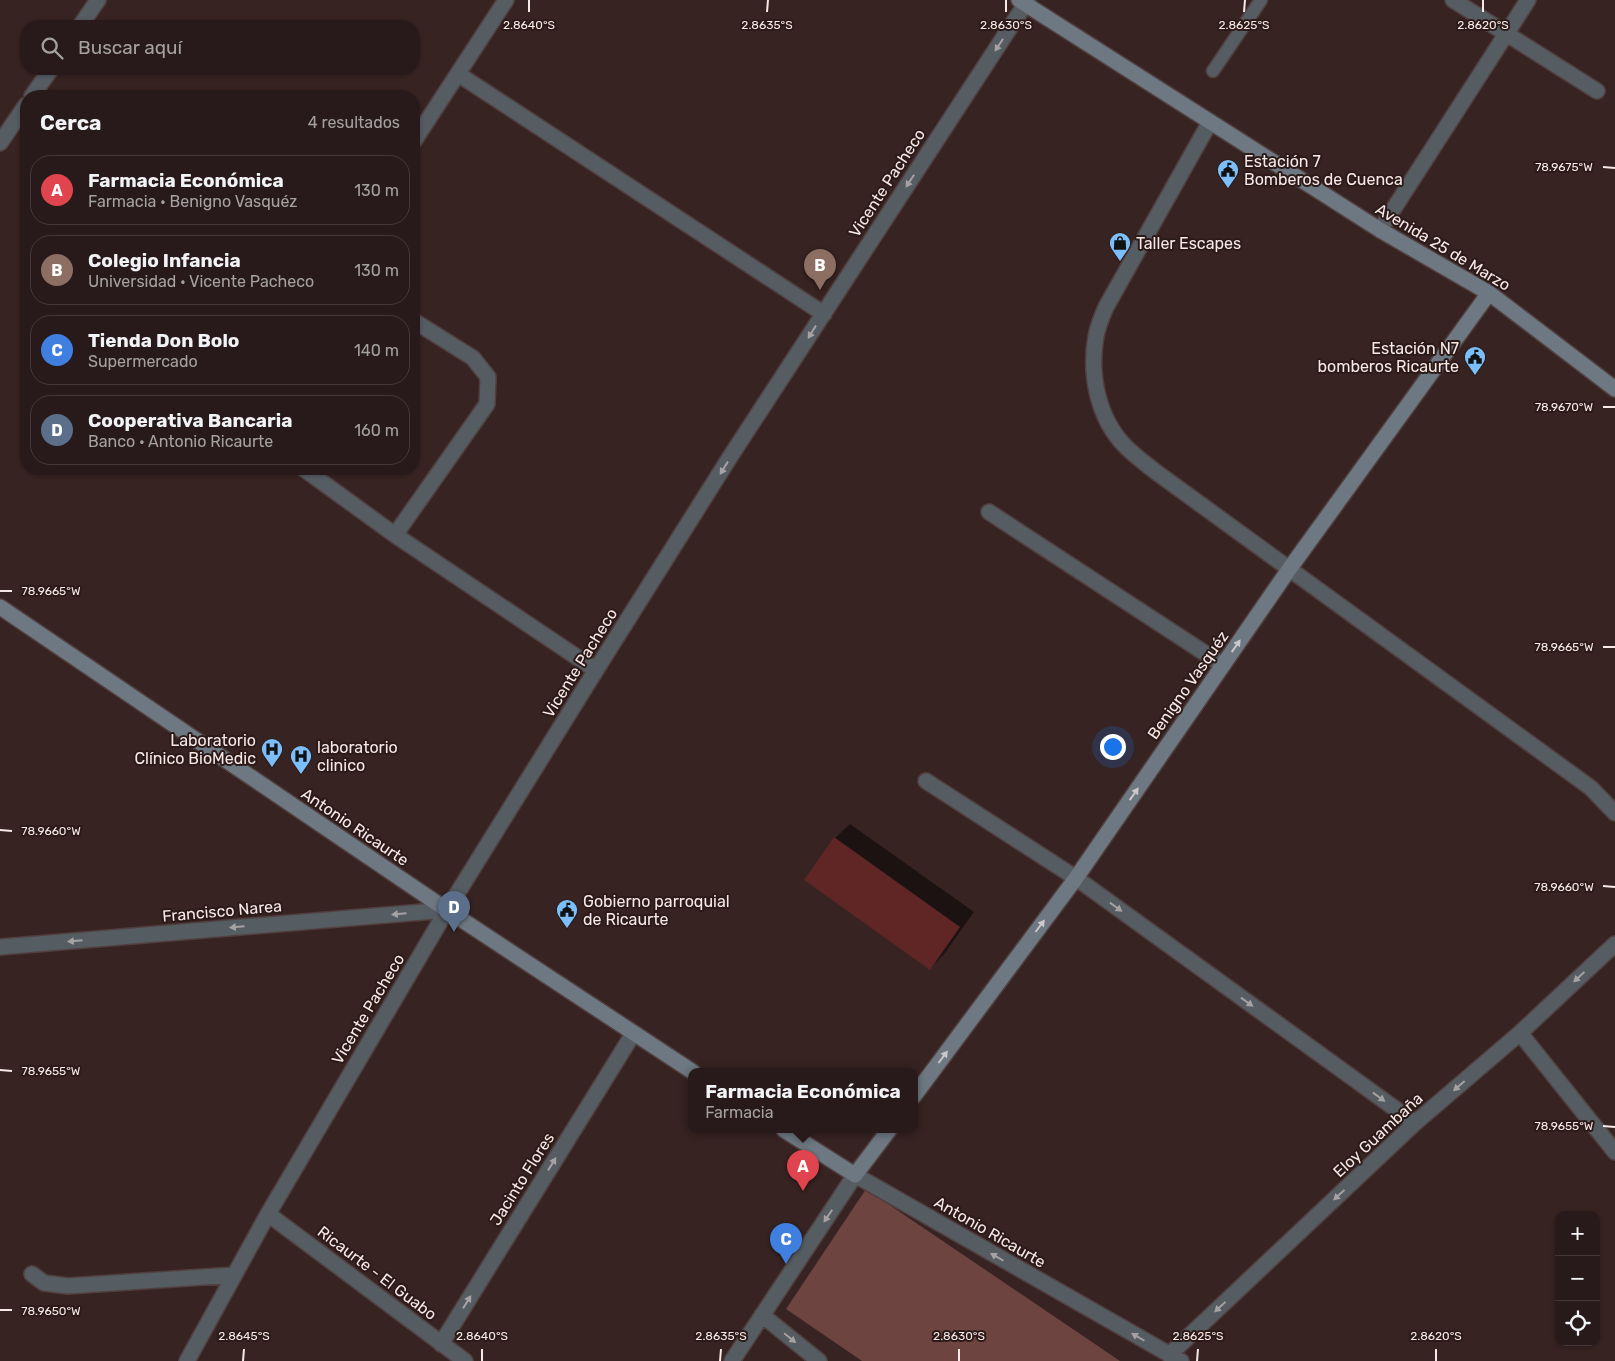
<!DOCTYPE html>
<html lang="es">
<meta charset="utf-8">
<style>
body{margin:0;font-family:Rubik,sans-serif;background:#342727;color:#f1f3f6}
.controls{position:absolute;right:15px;bottom:15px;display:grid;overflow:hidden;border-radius:10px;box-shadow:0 1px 4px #0004}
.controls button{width:45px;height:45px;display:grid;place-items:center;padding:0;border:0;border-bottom:1px solid #443839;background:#281a1a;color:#f1f3f6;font:25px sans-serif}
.you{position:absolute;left:1112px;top:746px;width:18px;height:18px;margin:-12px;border:4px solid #fff;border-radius:50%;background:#1a73e8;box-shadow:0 0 0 8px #1a73e833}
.badge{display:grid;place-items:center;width:32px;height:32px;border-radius:50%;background:#2563eb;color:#fff;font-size:16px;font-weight:700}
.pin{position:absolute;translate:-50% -41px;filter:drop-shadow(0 1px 2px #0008)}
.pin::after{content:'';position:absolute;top:26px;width:18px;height:15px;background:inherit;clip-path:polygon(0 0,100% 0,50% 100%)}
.popup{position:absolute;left:688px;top:1068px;width:230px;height:65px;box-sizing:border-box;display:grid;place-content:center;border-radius:10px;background:#281a1a;filter:drop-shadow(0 1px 4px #0005);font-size:16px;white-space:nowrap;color:#a5a1a2}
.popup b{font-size:19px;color:#f1f3f6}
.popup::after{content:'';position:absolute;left:50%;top:100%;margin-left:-10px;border:10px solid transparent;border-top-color:#281a1a}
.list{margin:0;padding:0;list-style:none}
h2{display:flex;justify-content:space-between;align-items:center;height:65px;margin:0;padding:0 20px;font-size:21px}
h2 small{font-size:16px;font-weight:400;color:#a5a1a2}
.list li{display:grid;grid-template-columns:32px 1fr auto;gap:15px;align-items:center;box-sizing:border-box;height:70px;margin:0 10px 10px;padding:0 10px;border:1px solid #443839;border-radius:20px}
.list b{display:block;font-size:19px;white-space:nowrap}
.list p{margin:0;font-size:16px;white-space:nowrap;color:#a5a1a2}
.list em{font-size:16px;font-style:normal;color:#a5a1a2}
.icon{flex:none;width:28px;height:28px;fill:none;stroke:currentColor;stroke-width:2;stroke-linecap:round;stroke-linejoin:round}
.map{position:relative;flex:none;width:1615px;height:1361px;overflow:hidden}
.search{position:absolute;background:#281a1a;box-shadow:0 1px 4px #0004;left:20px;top:20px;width:400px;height:55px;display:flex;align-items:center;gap:12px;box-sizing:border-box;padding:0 18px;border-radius:20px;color:#a5a1a2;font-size:19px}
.panel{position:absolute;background:#281a1a;box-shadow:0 1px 4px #0004;left:20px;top:90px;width:400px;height:385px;border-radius:20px}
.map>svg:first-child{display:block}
.green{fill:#6e4441}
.shadow{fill:#0007}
.building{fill:#5f2625}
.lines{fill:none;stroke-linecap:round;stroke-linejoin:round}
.lane-casing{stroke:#513f3e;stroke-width:15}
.street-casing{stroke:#513f3e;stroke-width:18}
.secondary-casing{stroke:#513f3e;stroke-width:18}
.lane{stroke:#555c62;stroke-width:12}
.street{stroke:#555c62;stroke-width:15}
.secondary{stroke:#6d7882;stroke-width:15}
.oneway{fill:#a6a2a4}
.oneway2{fill:#cdc7c9}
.ticks{fill:none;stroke:#f6e9e7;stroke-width:2}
.labels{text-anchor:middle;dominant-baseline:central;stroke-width:4;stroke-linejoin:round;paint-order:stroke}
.poi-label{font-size:16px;fill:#f6e9e7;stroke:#2c1a18;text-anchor:start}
.street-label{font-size:16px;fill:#f6e9e7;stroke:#2c1a18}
.ticks-label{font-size:12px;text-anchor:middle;fill:#f6e9e7;stroke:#2c1a18;stroke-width:4;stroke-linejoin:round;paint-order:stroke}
</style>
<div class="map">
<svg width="1615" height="1361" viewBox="0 0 1615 1361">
<rect width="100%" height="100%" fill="#362322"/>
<path class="green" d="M866 1189 1120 1361H862L786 1309Z"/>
<path class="shadow" d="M850 824 974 912 944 954 930 969 806 880 835 838Z"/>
<path class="building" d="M834 837 960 927 930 970 804 880Z"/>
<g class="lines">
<g class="lane-casing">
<path id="lane" d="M1213 71 1261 0"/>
</g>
<g class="street-casing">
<path id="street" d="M1453 0 1597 91
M80 26 98 0
M458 74 824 314
M32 96 51 69
M1210 122 1106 307C1102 316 1098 326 1096 336 1089 375 1098 419 1126 447 1135 456 1146 464 1156 472L1591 788 1615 813
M414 141 506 0
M0 143 26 105
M1380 230 1528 0
M304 469 395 535 596 670
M989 512 1223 665
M395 535 487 404 488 377 473 358 414 321
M926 781 1076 878 1415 1123
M0 947 447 910
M1520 1033 1615 1152
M268 1214 465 1361
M32 1274 44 1283 68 1286 234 1275
M762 1315 819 1361
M441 1344 633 1034
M1169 1355 1415 1123 1520 1033 1615 944
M187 1361 268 1214 447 910 596 670 730 457 1028 0
M732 1361 855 1175 1181 1361"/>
</g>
<g class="secondary-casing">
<path id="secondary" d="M1019 0 1380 230 1489 293 1615 389
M0 607 447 910 693 1072
M914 1096 1076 878 1290 568 1489 293
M784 1130 855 1175 889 1130"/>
</g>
<use href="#lane" class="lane"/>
<use href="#street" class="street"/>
<use href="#secondary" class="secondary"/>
</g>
<defs><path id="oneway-solid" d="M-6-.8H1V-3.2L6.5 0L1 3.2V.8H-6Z" transform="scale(1.25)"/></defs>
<g class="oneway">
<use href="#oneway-solid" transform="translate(999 45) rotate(123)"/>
<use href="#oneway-solid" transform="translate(910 181) rotate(123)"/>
<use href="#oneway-solid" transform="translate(812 332) rotate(122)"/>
<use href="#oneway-solid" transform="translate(724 468) rotate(122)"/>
<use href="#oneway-solid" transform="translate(1116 907) rotate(36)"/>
<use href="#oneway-solid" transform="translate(399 914) rotate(175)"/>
<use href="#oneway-solid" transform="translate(237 927) rotate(175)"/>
<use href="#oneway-solid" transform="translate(75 941) rotate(175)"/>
<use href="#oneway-solid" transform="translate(1579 977) rotate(137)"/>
<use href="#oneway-solid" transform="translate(1247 1002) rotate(36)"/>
<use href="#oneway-solid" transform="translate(1459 1086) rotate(139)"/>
<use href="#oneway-solid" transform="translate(1379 1097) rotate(36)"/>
<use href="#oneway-solid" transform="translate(552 1164) rotate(-58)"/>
<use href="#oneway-solid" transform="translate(1339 1195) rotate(137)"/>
<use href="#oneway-solid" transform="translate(828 1216) rotate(124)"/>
<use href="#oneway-solid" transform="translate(997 1257) rotate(-150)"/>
<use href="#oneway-solid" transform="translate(467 1302) rotate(-58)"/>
<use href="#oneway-solid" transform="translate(1220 1307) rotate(137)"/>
<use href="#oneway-solid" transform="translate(1138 1337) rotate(-150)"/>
<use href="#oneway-solid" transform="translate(790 1338) rotate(39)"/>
</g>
<g class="oneway2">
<use href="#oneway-solid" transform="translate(1236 646) rotate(-55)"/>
<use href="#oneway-solid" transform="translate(1134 794) rotate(-55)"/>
<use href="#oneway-solid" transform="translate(1040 926) rotate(-53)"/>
<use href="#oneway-solid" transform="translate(943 1057) rotate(-53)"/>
</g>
<path class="ticks" d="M529 12V0M767 12 768 0M1006 12V0M1244 12 1245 0M1483 12V0M1603 167 1615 168M1603 407H1615M0 591H12M1603 647H1615M0 830 12 831M1603 886 1615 887M0 1070 12 1071M1603 1126 1615 1127M0 1310H12M243 1361 244 1349M482 1361V1349M720 1361 721 1349M959 1361V1349M1197 1361 1198 1349M1436 1361V1349"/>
<defs>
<g id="civic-pin" transform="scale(1.125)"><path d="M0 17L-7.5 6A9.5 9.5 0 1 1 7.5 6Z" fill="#7cbef9" stroke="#2c1a18"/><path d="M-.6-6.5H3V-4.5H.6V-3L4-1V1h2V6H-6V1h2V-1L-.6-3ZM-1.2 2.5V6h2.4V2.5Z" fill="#111"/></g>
<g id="shop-pin" transform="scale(1.125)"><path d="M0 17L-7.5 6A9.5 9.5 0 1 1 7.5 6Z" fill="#7cbef9" stroke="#2c1a18"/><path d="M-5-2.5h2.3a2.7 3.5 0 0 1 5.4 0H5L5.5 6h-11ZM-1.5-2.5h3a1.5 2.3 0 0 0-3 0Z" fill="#111"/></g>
<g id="hospital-pin" transform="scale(1.125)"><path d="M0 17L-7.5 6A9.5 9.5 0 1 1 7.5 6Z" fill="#7cbef9" stroke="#2c1a18"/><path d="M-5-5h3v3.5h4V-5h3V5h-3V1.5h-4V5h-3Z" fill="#111"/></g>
</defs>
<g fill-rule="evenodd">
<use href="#civic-pin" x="1228" y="170"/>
<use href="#shop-pin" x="1120" y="243"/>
<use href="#civic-pin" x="1475" y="357"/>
<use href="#hospital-pin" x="272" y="749"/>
<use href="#hospital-pin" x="301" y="756"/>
<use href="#civic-pin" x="567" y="910"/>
</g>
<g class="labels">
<g class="poi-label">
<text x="1244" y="161">Estación 7<tspan x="1244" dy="18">Bomberos de Cuenca</tspan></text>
<text x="1136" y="243">Taller Escapes</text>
<text x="1459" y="348" text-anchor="end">Estación N7<tspan x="1459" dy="18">bomberos Ricaurte</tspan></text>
<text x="256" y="740" text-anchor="end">Laboratorio<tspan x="256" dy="18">Clínico BioMedic</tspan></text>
<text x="317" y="747">laboratorio<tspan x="317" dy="18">clinico</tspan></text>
<text x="583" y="901">Gobierno parroquial<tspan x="583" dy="18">de Ricaurte</tspan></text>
</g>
<g class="street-label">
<text transform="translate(887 183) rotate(-57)">Vicente Pacheco</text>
<text transform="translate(1443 247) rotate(31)">Avenida 25 de Marzo</text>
<text transform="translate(580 663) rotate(-58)">Vicente Pacheco</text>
<text transform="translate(1188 685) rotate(-55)">Benigno Vasquéz</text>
<text transform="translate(355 827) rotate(34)">Antonio Ricaurte</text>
<text transform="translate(222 911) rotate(-5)">Francisco Narea</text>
<text transform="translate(368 1009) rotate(-59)">Vicente Pacheco</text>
<text transform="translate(1378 1135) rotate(-43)">Eloy Guambaña</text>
<text transform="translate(522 1179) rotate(-58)">Jacinto Flores</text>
<text transform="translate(990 1232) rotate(30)">Antonio Ricaurte</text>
<text transform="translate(377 1273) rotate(37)">Ricaurte - El Guabo</text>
</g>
</g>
<g class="ticks-label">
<text x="529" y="29">2.8640°S</text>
<text x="767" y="29">2.8635°S</text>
<text x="1006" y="29">2.8630°S</text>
<text x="1244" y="29">2.8625°S</text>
<text x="1483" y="29">2.8620°S</text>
<text x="1564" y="171">78.9675°W</text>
<text x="1564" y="411">78.9670°W</text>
<text x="51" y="595">78.9665°W</text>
<text x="1564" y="651">78.9665°W</text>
<text x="51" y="835">78.9660°W</text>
<text x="1564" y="891">78.9660°W</text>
<text x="51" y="1075">78.9655°W</text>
<text x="1564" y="1130">78.9655°W</text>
<text x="51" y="1315">78.9650°W</text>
<text x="244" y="1340">2.8645°S</text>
<text x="482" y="1340">2.8640°S</text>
<text x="721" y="1340">2.8635°S</text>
<text x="959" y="1340">2.8630°S</text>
<text x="1198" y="1340">2.8625°S</text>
<text x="1436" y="1340">2.8620°S</text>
</g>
</svg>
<div class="controls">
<button>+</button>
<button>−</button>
<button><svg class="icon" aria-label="locate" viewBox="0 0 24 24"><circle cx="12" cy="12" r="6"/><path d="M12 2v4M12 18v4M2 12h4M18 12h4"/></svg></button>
</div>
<div class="you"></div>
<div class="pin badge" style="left:803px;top:1191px;background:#e0444e">A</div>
<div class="popup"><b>Farmacia Económica</b>Farmacia</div>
<div class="pin badge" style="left:820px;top:290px;background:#8d6e63">B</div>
<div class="pin badge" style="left:786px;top:1264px;background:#3f7fe0">C</div>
<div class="pin badge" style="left:454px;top:932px;background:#5c6f8a">D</div>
<div class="search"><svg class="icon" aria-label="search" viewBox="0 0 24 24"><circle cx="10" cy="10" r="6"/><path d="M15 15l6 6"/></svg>Buscar aquí</div>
<section class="panel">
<h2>Cerca<small>4 resultados</small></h2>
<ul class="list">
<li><span class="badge" style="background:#e0444e">A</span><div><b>Farmacia Económica</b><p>Farmacia · Benigno Vasquéz</p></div><em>130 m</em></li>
<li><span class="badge" style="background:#8d6e63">B</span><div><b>Colegio Infancia</b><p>Universidad · Vicente Pacheco</p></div><em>130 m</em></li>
<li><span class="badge" style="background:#3f7fe0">C</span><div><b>Tienda Don Bolo</b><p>Supermercado</p></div><em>140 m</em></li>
<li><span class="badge" style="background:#5c6f8a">D</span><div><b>Cooperativa Bancaria</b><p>Banco · Antonio Ricaurte</p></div><em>160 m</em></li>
</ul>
</section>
</div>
